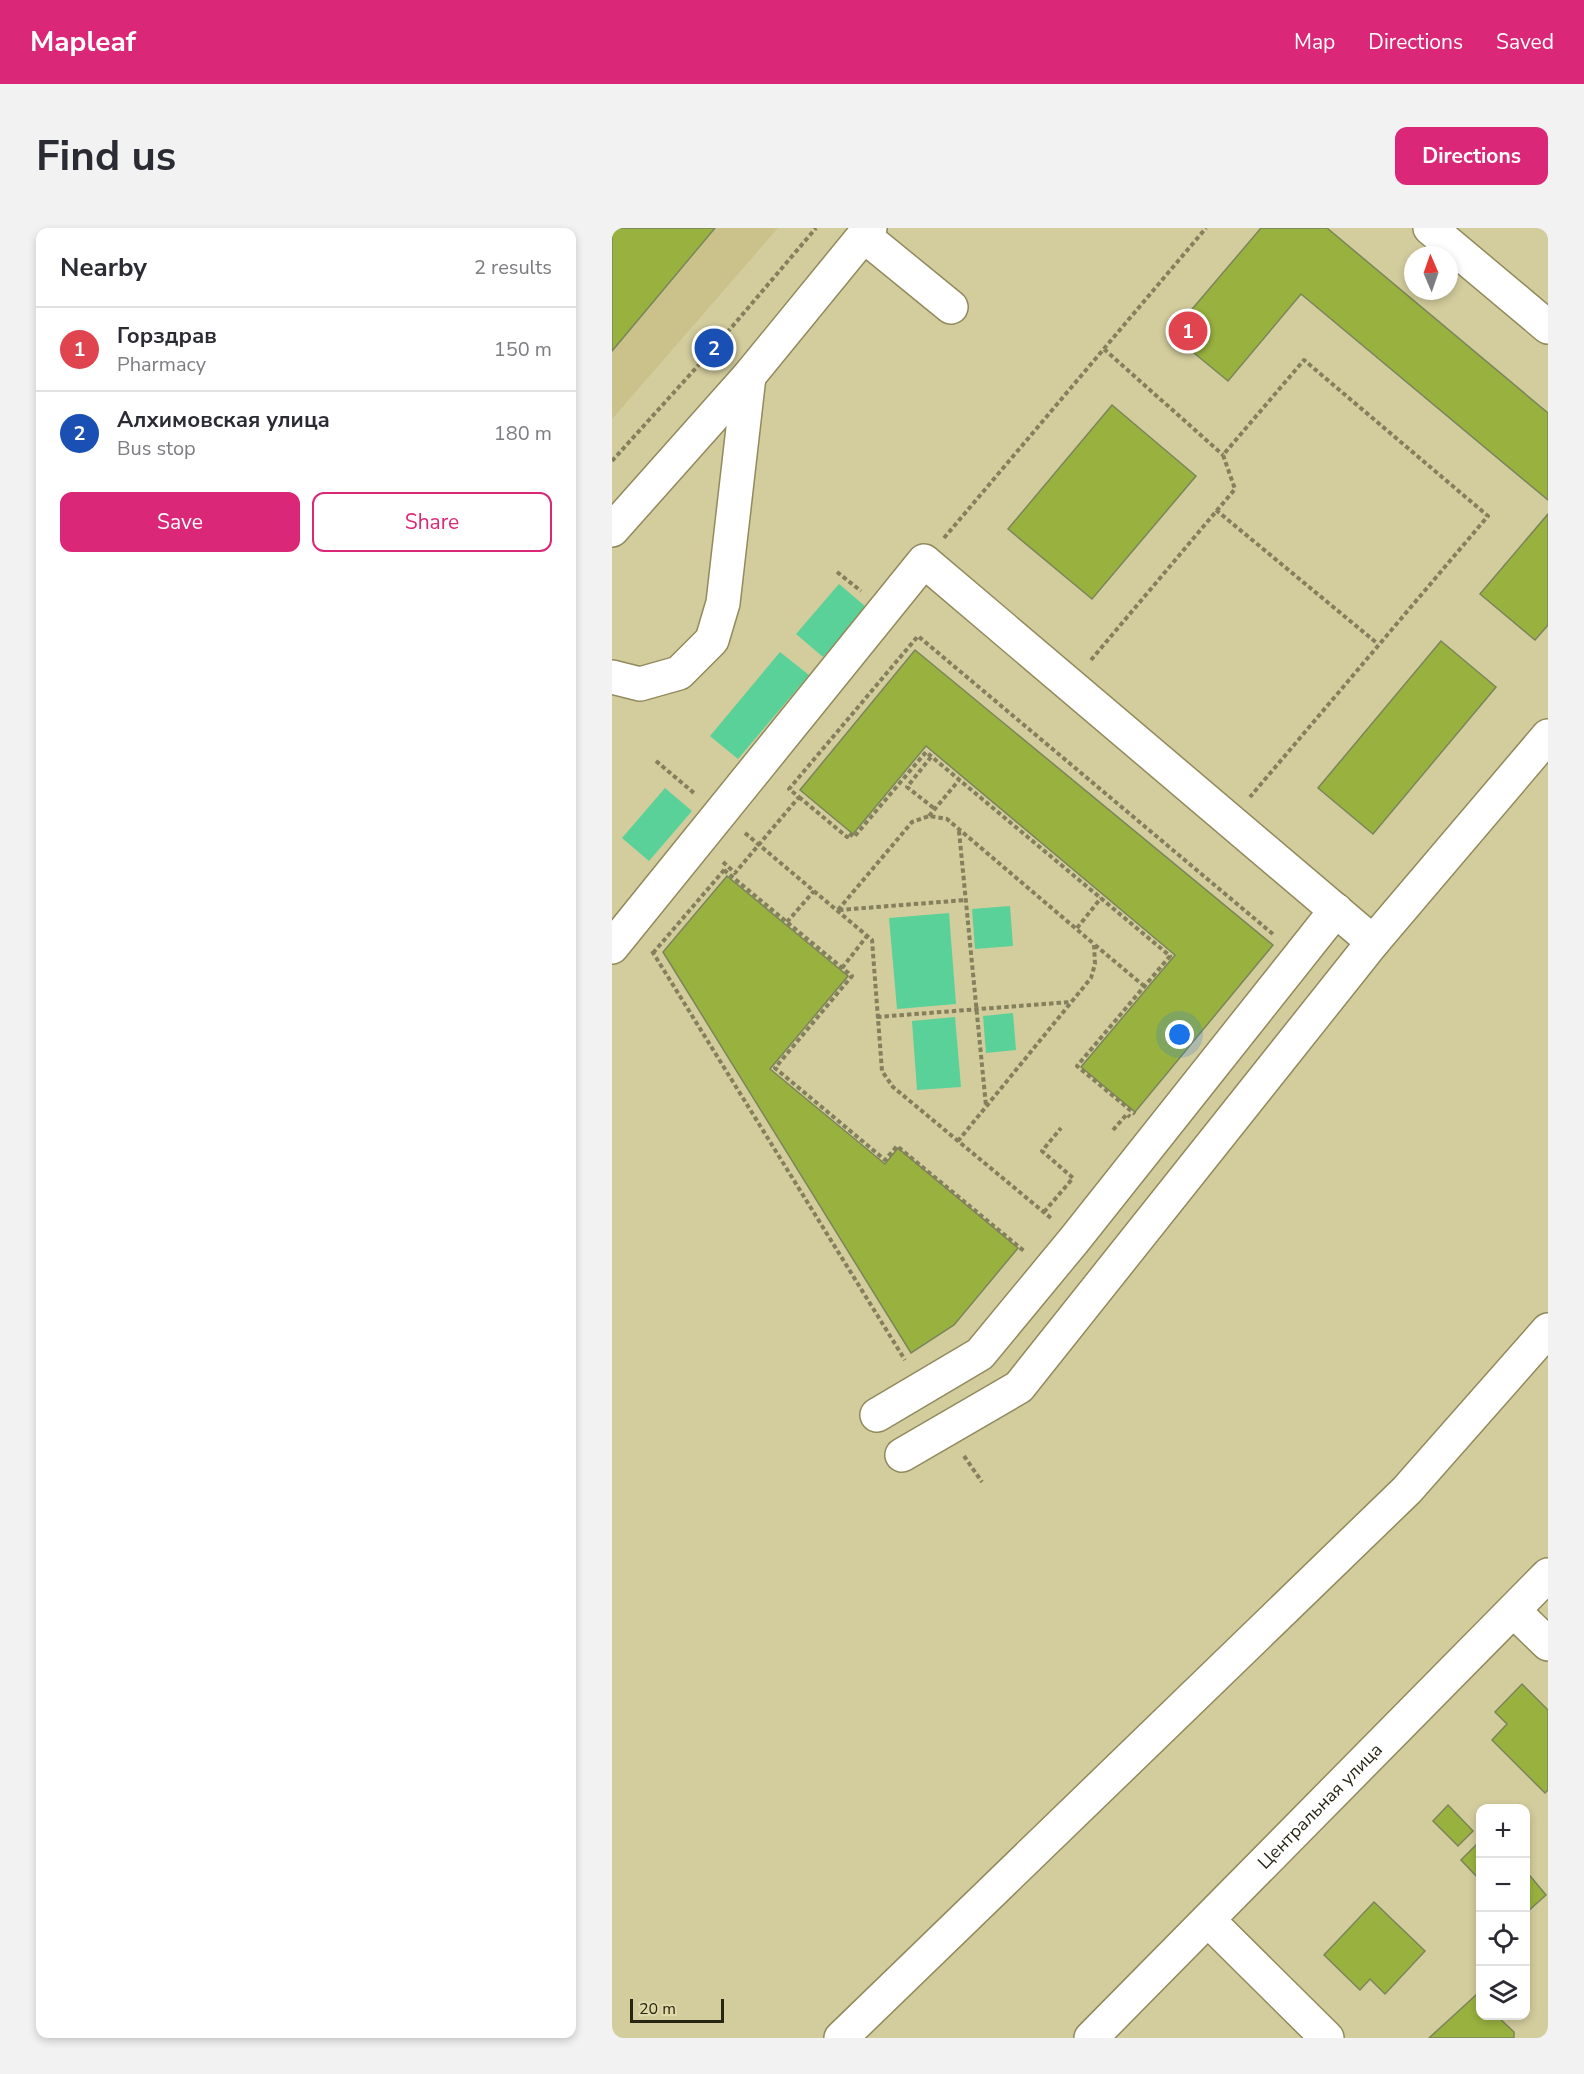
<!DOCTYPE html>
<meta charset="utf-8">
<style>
body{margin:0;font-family:"Nunito Sans",sans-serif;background:#f2f2f3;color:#2b2b33}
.controls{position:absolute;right:18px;bottom:18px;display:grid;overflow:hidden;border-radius:12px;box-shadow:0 3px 9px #0003}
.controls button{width:54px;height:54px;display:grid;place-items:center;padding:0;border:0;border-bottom:2px solid #e1e1e2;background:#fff;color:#2b2b33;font:30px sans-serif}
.compass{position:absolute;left:792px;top:18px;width:54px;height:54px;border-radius:50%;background:#fff;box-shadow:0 3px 9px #0003;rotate:358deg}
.scale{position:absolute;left:18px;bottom:15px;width:94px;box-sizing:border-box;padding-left:6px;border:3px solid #282512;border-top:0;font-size:16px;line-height:21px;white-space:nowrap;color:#282512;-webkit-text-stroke:4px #e0d9aa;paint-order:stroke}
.you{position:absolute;left:568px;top:807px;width:21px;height:21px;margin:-15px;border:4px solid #fff;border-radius:50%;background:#1a73e8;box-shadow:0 0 0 9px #1a73e833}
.badge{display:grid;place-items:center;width:39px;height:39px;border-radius:50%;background:#db2777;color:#fff;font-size:20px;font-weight:700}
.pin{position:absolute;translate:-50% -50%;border:3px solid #fff;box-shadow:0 2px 6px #0006}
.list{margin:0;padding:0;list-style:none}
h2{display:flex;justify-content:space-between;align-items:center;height:78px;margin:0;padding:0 24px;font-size:26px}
h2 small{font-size:20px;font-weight:400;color:#7c7c81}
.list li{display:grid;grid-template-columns:39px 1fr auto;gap:18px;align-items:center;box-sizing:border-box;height:84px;padding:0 24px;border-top:2px solid #e1e1e2}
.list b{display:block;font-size:22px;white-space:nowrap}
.list p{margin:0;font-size:20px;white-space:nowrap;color:#7c7c81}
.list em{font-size:20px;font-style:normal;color:#7c7c81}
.actions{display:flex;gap:12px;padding:18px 24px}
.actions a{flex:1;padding:14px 0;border:2px solid #db2777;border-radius:12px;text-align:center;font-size:21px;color:#db2777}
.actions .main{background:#db2777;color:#fff}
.icon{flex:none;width:33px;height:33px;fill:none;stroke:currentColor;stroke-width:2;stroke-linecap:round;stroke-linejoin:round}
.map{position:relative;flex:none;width:936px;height:1810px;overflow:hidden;border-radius:12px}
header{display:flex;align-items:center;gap:36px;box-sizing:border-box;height:84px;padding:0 30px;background:#db2777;color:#fff}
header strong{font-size:28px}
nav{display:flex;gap:33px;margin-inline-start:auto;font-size:21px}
.intro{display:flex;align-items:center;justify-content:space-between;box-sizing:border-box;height:144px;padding:0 36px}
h1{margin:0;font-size:42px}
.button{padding:15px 27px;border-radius:12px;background:#db2777;color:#fff;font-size:21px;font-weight:700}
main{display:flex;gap:36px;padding:0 36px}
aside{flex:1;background:#fff;border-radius:12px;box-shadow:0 3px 9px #0003}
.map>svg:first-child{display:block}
.built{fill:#cac18b}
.green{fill:#5ad199}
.building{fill:#99b23f;stroke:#7a855a;stroke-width:1.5}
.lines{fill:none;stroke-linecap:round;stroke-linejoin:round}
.minor-casing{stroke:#918a5d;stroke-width:36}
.path{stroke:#847f5d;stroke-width:4;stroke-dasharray:4.5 3;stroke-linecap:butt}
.minor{stroke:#fff;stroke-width:33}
.labels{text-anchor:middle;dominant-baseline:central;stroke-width:5;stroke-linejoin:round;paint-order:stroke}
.street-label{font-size:18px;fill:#282512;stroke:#e0d9aa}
</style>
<header>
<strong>Mapleaf</strong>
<nav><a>Map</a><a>Directions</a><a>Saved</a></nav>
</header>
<div class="intro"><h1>Find us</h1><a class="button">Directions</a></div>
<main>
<aside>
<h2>Nearby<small>2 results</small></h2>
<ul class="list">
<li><span class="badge" style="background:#e0444e">1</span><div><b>Горздрав</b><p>Pharmacy</p></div><em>150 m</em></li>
<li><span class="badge" style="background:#1a4fb4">2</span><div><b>Алхимовская улица</b><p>Bus stop</p></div><em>180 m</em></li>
</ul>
<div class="actions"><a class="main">Save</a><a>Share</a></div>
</aside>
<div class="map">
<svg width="936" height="1810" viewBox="0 0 936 1810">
<rect width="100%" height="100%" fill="#d3cc9d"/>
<path class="built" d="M0 0H166L0 191Z"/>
<path class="green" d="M227 356 254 379 211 429 184 406Z
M168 424 197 447 126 531 98 508Z
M53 560 80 583 37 633 10 610Z
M398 678 401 718 363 721 360 681Z
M337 685 344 776 285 781 277 690Z
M401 785 404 822 374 825 371 788Z
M343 789 349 859 305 862 300 793Z"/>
<path class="building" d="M0 0H103L0 123Z
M649 0H715L936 185V272L689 66 616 153 559 106Z
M500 177 584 248 480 371 396 301Z
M936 286V397L923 412 868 366Z
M829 413 884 459 761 606 706 560Z
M303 422 661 717 523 884 469 839 563 727 314 518 241 606 188 562Z
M115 648 236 748 158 841 273 936 286 920 406 1020 342 1097 299 1125 51 724Z
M910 1456 936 1482V1562L933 1565 880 1512 895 1496 883 1484Z
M836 1577 861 1603 846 1618 821 1593Z
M868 1613V1652L849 1632Z
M914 1643 934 1667 914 1685Z
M762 1674 813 1723 773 1766 758 1751 748 1762 712 1727Z
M864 1767 868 1771V1788H885L902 1804V1810H817Z"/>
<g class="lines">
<g class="minor-casing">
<g id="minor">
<path d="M818 0 936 99"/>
<path d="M252 8 339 79"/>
<path d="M0 302 137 148 258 0"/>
<path d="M0 449 28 456 67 445 100 412 111 375 137 148"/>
<path d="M0 719 312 333 761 714 936 508"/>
<path d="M265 1187 368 1126 463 1011 724 682"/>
<path d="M290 1227 407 1159 761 714"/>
<path d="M902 1383 936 1416"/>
<path d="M596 1692 715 1810"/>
<path d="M229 1810 795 1262 936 1102"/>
<path id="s1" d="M479 1810 936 1347"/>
</g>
</g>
<path class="path" d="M492 121 611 227
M0 233 102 120 204 0
M604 282 766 416
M332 310 594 0
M225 344 249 363
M479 432 623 261 611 227 692 132 876 288 638 569
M319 529 295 559 323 581
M44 533 82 565
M187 569 235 609 237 605 242 609 314 524 558 728 465 838 523 886
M317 588 347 552
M347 603 374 878
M133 605 260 712 270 843 281 859 440 991
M111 634 123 645 187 569 177 561 306 408 662 707
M112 642 240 748 163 840 273 932 285 918 412 1023
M226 682 300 594 317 588 335 591 482 716 483 736 479 750 346 913
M227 682 354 672
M175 694 202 663
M465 700 489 670
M483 717 532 758
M40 723 293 1132
M41 725 113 641
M230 740 255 708
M265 789 458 774
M501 902 515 886 518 889
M432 984 461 950 430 923 449 900
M352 1228 370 1254"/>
<use href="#minor" class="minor"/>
</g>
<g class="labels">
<g class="street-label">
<text stroke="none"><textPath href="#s1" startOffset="326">Центральная улица</textPath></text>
</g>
</g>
</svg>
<div class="controls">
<button>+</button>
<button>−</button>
<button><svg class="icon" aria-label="locate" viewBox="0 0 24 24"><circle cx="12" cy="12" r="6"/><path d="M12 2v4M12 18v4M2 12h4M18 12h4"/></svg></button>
<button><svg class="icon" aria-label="layers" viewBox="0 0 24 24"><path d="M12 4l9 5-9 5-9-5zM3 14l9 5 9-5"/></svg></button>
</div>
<svg class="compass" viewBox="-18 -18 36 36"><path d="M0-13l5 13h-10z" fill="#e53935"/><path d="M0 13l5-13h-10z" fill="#7c7c81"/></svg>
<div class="scale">20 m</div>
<div class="you"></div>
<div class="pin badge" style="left:576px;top:103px;background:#e0444e">1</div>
<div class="pin badge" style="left:102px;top:120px;background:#1a4fb4">2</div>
</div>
</main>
